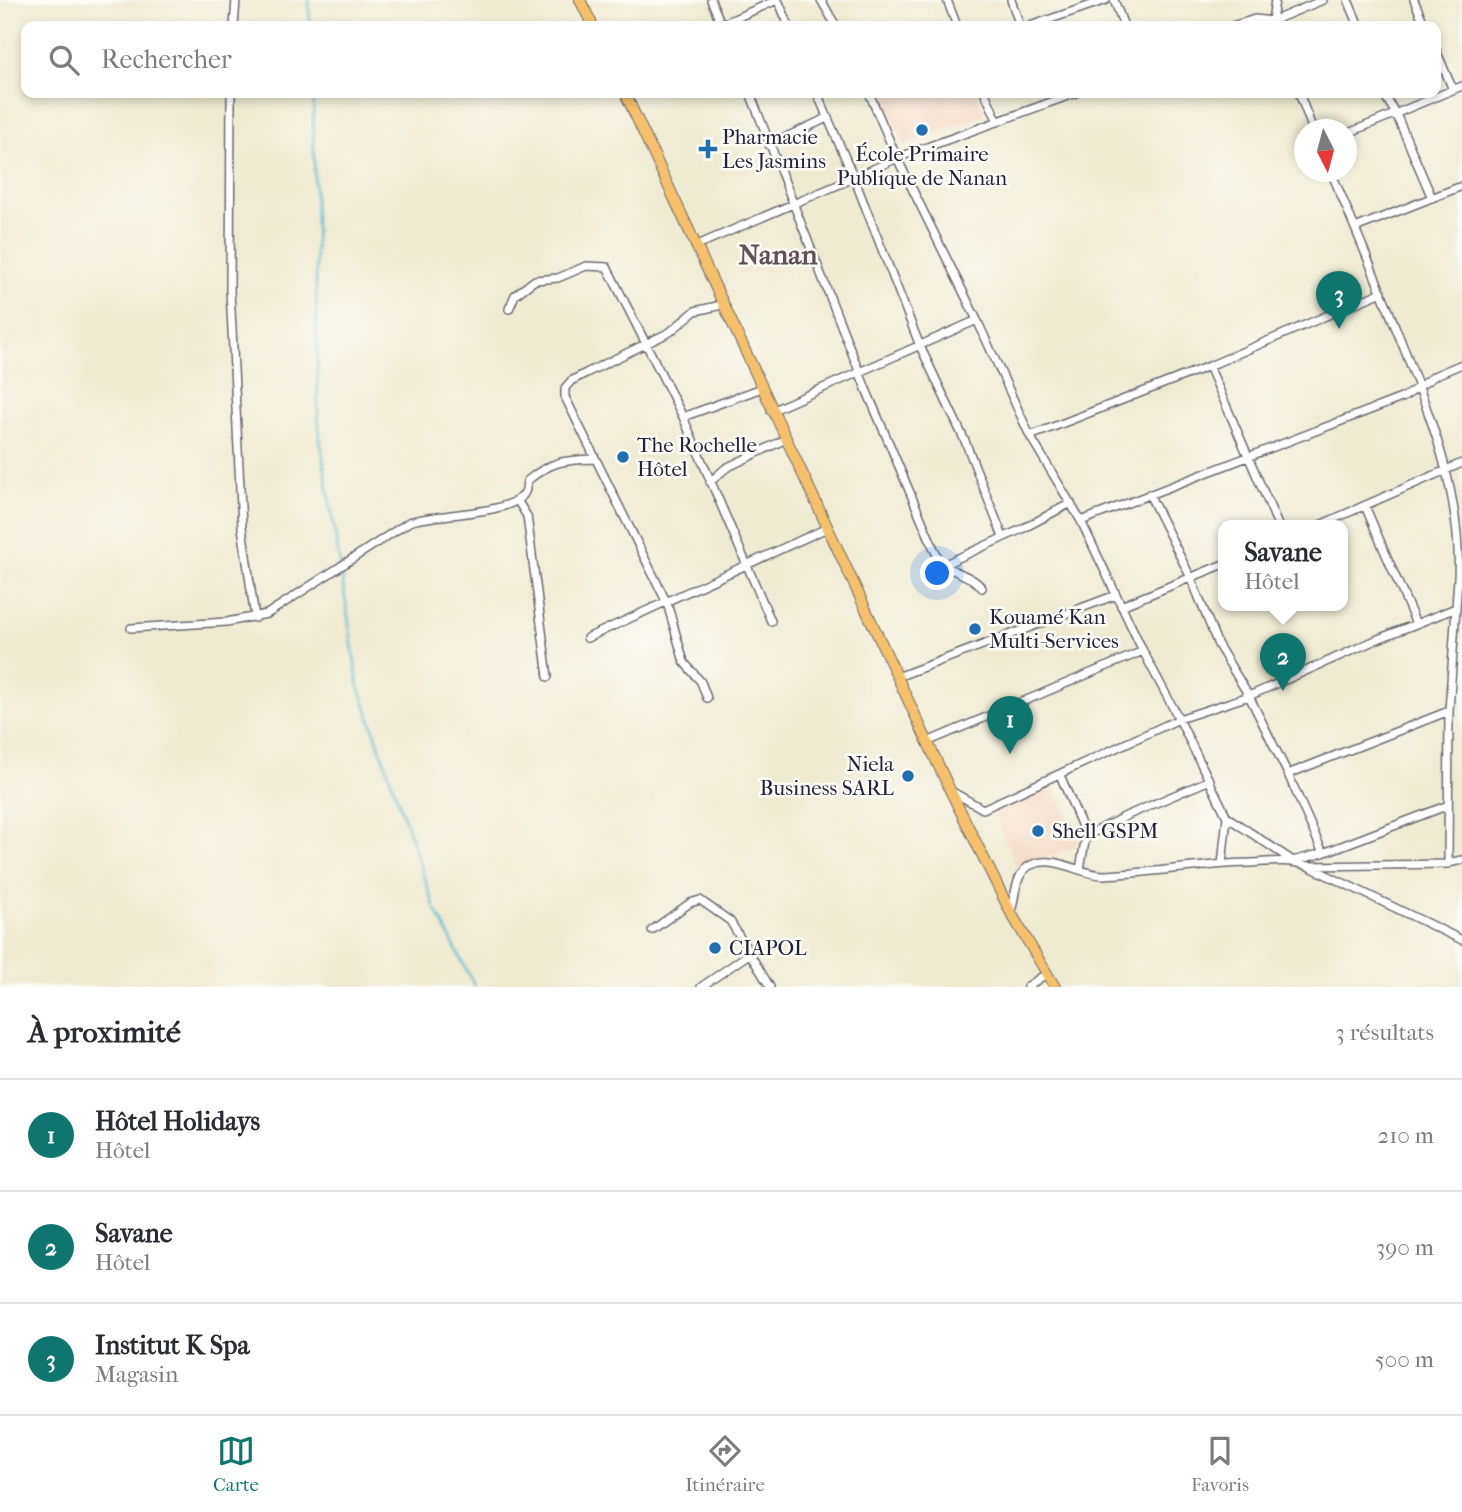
<!DOCTYPE html>
<html lang="fr">
<meta charset="utf-8">
<style>
body{margin:0;font-family:"IM FELL French Canon",serif;background:#f2f2f3;color:#2b2b33}
.compass{position:absolute;left:1294px;top:119px;width:63px;height:63px;border-radius:50%;background:#fff;box-shadow:0 4px 10px #0003;rotate:174deg}
.you{position:absolute;left:938px;top:574px;width:24px;height:24px;margin:-18px;border:5px solid #fff;border-radius:50%;background:#1a73e8;box-shadow:0 0 0 10px #1a73e833}
.badge{display:grid;place-items:center;width:46px;height:46px;border-radius:50%;background:#0f766e;color:#fff;font-size:23px;font-weight:700}
.pin{position:absolute;translate:-50% -58px;filter:drop-shadow(0 2px 4px #0008)}
.pin::after{content:'';position:absolute;top:37px;width:24px;height:21px;background:inherit;clip-path:polygon(0 0,100% 0,50% 100%)}
.popup{position:absolute;left:1218px;top:520px;width:130px;height:91px;box-sizing:border-box;display:grid;place-content:center;border-radius:14px;background:#fff;filter:drop-shadow(0 2px 5px #0005);font-size:23px;white-space:nowrap;color:#7c7c81}
.popup b{font-size:26px;color:#2b2b33}
.popup::after{content:'';position:absolute;left:50%;top:100%;margin-left:-14px;border:14px solid transparent;border-top-color:#fff}
.list{margin:0;padding:0;list-style:none}
h2{display:flex;justify-content:space-between;align-items:center;height:91px;margin:0;padding:0 28px;font-size:30px}
h2 small{font-size:23px;font-weight:400;color:#7c7c81}
.list li{display:grid;grid-template-columns:46px 1fr auto;gap:21px;align-items:center;box-sizing:border-box;height:112px;padding:0 28px;border-top:2px solid #e1e1e2}
.list b{display:block;font-size:26px;white-space:nowrap}
.list p{margin:0;font-size:23px;white-space:nowrap;color:#7c7c81}
.list em{font-size:23px;font-style:normal;color:#7c7c81}
.icon{flex:none;width:38px;height:38px;fill:none;stroke:currentColor;stroke-width:2;stroke-linecap:round;stroke-linejoin:round}
.map{position:relative;flex:none;width:1462px;height:987px;overflow:hidden}
.search{position:absolute;background:#fff;box-shadow:0 4px 10px #0003;left:21px;right:21px;top:21px;height:77px;display:flex;align-items:center;gap:18px;box-sizing:border-box;padding:0 24px;border-radius:14px;color:#7c7c81;font-size:26px}
.sheet{height:427px;background:#fff}
nav{display:flex;justify-content:space-around;align-items:center;box-sizing:border-box;height:98px;border-top:2px solid #e1e1e2;background:#fff;font-size:19px;color:#7c7c81}
nav a{display:grid;justify-items:center;gap:4px}
nav .on{color:#0f766e}
.map>svg:first-child{display:block}
.built{fill:#f2d4be}
.lines{fill:none;stroke-linecap:round;stroke-linejoin:round}
.stream{stroke:#50b4cf;stroke-width:2}
.minor-casing{stroke:#6a6870;stroke-width:10}
.highway-casing{stroke:#6a6870;stroke-width:12}
.minor{stroke:#fff;stroke-width:7}
.highway{stroke:#f6c06b;stroke-width:10}
.poi-dot{fill:#1f6fb2;stroke:#fdfcf7;stroke-width:2.5}
.labels{text-anchor:middle;dominant-baseline:central;stroke-width:5;stroke-linejoin:round;paint-order:stroke}
.poi-label{font-size:21px;fill:#22223b;stroke:#fdfcf7;text-anchor:start}
.district-label{font-size:28px;font-weight:bold;fill:#5f5157;stroke:#fdfcf7}
</style>
<div class="map">
<svg width="1462" height="987" viewBox="0 0 1462 987">
<rect width="100%" height="100%" fill="#fdfcf7"/>
<filter id="ink" filterUnits="userSpaceOnUse"><feTurbulence type="fractalNoise" baseFrequency=".0143" numOctaves="2"/><feDisplacementMap in="SourceGraphic" scale="14" xChannelSelector="R" yChannelSelector="G"/><feConvolveMatrix kernelMatrix="1 2 1 2 8 2 1 2 1" color-interpolation-filters="sRGB"/></filter>
<filter id="wash" filterUnits="userSpaceOnUse"><feTurbulence type="fractalNoise" baseFrequency=".00686" numOctaves="4" result="noise"/><feDisplacementMap in="SourceGraphic" scale="28" xChannelSelector="R" yChannelSelector="G"/><feGaussianBlur stdDeviation="1.57" result="paint"/><feColorMatrix in="noise" values="0 0 0 0 0 0 0 0 0 0 0 0 0 0 0 0 0 1.4 0 .05"/><feComposite in="paint" operator="in"/></filter>
<g filter="url(#wash)">
<rect width="100%" height="100%" fill="#efead2"/>
<path class="built" d="M880 93H975L985 114 906 146Z
M1055 787 1079 844 1018 871 994 813Z"/>
<g class="lines">
<path class="stream" d="M309 0 310 26
M313 93 318 415 320 439 340 565
M341 571 358 683 434 906 475 987"/>
</g>
</g>
<g filter="url(#ink)">
<g class="lines">
<g class="minor-casing">
<path id="minor" d="M711 0 722 26
M778 0 789 26
M821 0 836 26
M947 0 957 26
M1011 0 1020 26
M1114 0 1124 26
M1348 0 1359 26
M1414 0 1425 26
M234 26 236 0
M718 26 777 0
M1030 26 1106 0
M1232 26 1255 19 1272 21 1323 0
M1273 26 1272 21 1275 0
M1436 50 1453 90
M231 93 230 290 242 527 255 618
M750 93 866 389 940 563C954 573 972 575 982 588
M869 93 897 158 977 320 1030 436 1081 521 1143 651 1179 719 1227 817 1222 864
M985 93 998 122
M1299 93 1313 130
M1383 93 1396 114 1432 198
M1346 134 1462 86
M769 145 827 118
M1355 228 1462 186
M695 246 854 178 817 93
M509 309 515 295 535 280 558 278 586 266 607 267 683 417 771 621
M1209 366 1278 525
M771 411 977 320
M683 417 762 388
M1030 436 1209 366 1382 292
M710 482 726 468 786 439
M1149 494 1191 578 1218 645 1249 696 1288 774 1323 853
M517 500 527 516 548 677
M1365 506 1416 624
M1081 521 1404 397 1436 375 1462 364
M1320 525 1462 463
M1003 537 965 441 920 346 854 178 897 158 1076 93
M943 565 1022 529 1071 503
M1121 606 1224 564
M131 628 227 622 267 614 409 522C434 513 515 515 525 492 527 489 526 485 527 481 551 461 564 460 594 459
M587 638 827 528
M897 677 1116 595
M707 698 701 682 684 662 667 603 565 397V388L571 381 586 373 670 332 695 311 722 305
M927 742 1143 651
M1288 774 1449 711
M1060 775 1086 836
M951 791 983 809 1179 719 1249 696 1378 639 1456 608
M1227 817 1293 861 1323 853 1446 806
M1448 863 1462 860
M1308 866 1448 864 1449 711 1458 578C1462 499 1433 422 1405 351 1381 291 1357 231 1331 172
M1080 869 1086 836 1128 815 1210 780
M1011 913C1015 898 1015 872 1031 865 1056 854 1079 875 1104 875 1153 873 1201 864 1250 863 1270 862 1289 859 1308 866L1462 940
M652 930 690 903 700 900 730 921 770 987
M701 987 749 954
M1027 987 1046 974"/>
</g>
<g class="highway-casing">
<path id="highway" d="M580 0 593 26
M625 93 950 790 1011 913 1055 987"/>
</g>
<use href="#minor" class="minor"/>
<use href="#highway" class="highway"/>
</g>
</g>
<g class="poi-dot">
<circle cx="922" cy="130" r="7"/>
<path d="M704.5 138.5h7v7h7v7h-7v7h-7v-7h-7v-7h7z"/>
<circle cx="623" cy="457" r="7"/>
<circle cx="975" cy="629" r="7"/>
<circle cx="908" cy="776" r="7"/>
<circle cx="1038" cy="831" r="7"/>
<circle cx="715" cy="948" r="7"/>
</g>
<g class="labels">
<g class="poi-label">
<text x="722" y="137">Pharmacie<tspan x="722" dy="24">Les Jasmins</tspan></text>
<text x="922" y="154" text-anchor="middle">École Primaire<tspan x="922" dy="24">Publique de Nanan</tspan></text>
<text x="637" y="445">The Rochelle<tspan x="637" dy="24">Hôtel</tspan></text>
<text x="989" y="617">Kouamé Kan<tspan x="989" dy="24">Multi-Services</tspan></text>
<text x="894" y="764" text-anchor="end">Niela<tspan x="894" dy="24">Business SARL</tspan></text>
<text x="1052" y="831">Shell GSPM</text>
<text x="729" y="948">CIAPOL</text>
</g>
<g class="district-label">
<text x="778" y="254">Nanan</text>
</g>
</g>
</svg>
<svg class="compass" viewBox="-18 -18 36 36"><path d="M0-13l5 13h-10z" fill="#e53935"/><path d="M0 13l5-13h-10z" fill="#7c7c81"/></svg>
<div class="you"></div>
<div class="pin badge" style="left:1010px;top:754px">1</div>
<div class="pin badge" style="left:1283px;top:691px">2</div>
<div class="popup"><b>Savane</b>Hôtel</div>
<div class="pin badge" style="left:1339px;top:329px">3</div>
<div class="search"><svg class="icon" aria-label="search" viewBox="0 0 24 24"><circle cx="10" cy="10" r="6"/><path d="M15 15l6 6"/></svg>Rechercher</div>
</div>
<section class="sheet">
<h2>À proximité<small>3 résultats</small></h2>
<ul class="list">
<li><span class="badge">1</span><div><b>Hôtel Holidays</b><p>Hôtel</p></div><em>210 m</em></li>
<li><span class="badge">2</span><div><b>Savane</b><p>Hôtel</p></div><em>390 m</em></li>
<li><span class="badge">3</span><div><b>Institut K Spa</b><p>Magasin</p></div><em>500 m</em></li>
</ul>
</section>
<nav>
<a class="on"><svg class="icon" aria-label="map" viewBox="0 0 24 24"><path d="M3 6l6-2 6 2 6-2v14l-6 2-6-2-6 2zM9 4v14M15 6v14"/></svg>Carte</a>
<a><svg class="icon" aria-label="directions" viewBox="0 0 24 24"><path d="M12 3l9 9-9 9-9-9zM9 14v-3h6M13 9l2 2-2 2"/></svg>Itinéraire</a>
<a><svg class="icon" aria-label="saved" viewBox="0 0 24 24"><path d="M7 4h10v16l-5-4-5 4z"/></svg>Favoris</a>
</nav>
